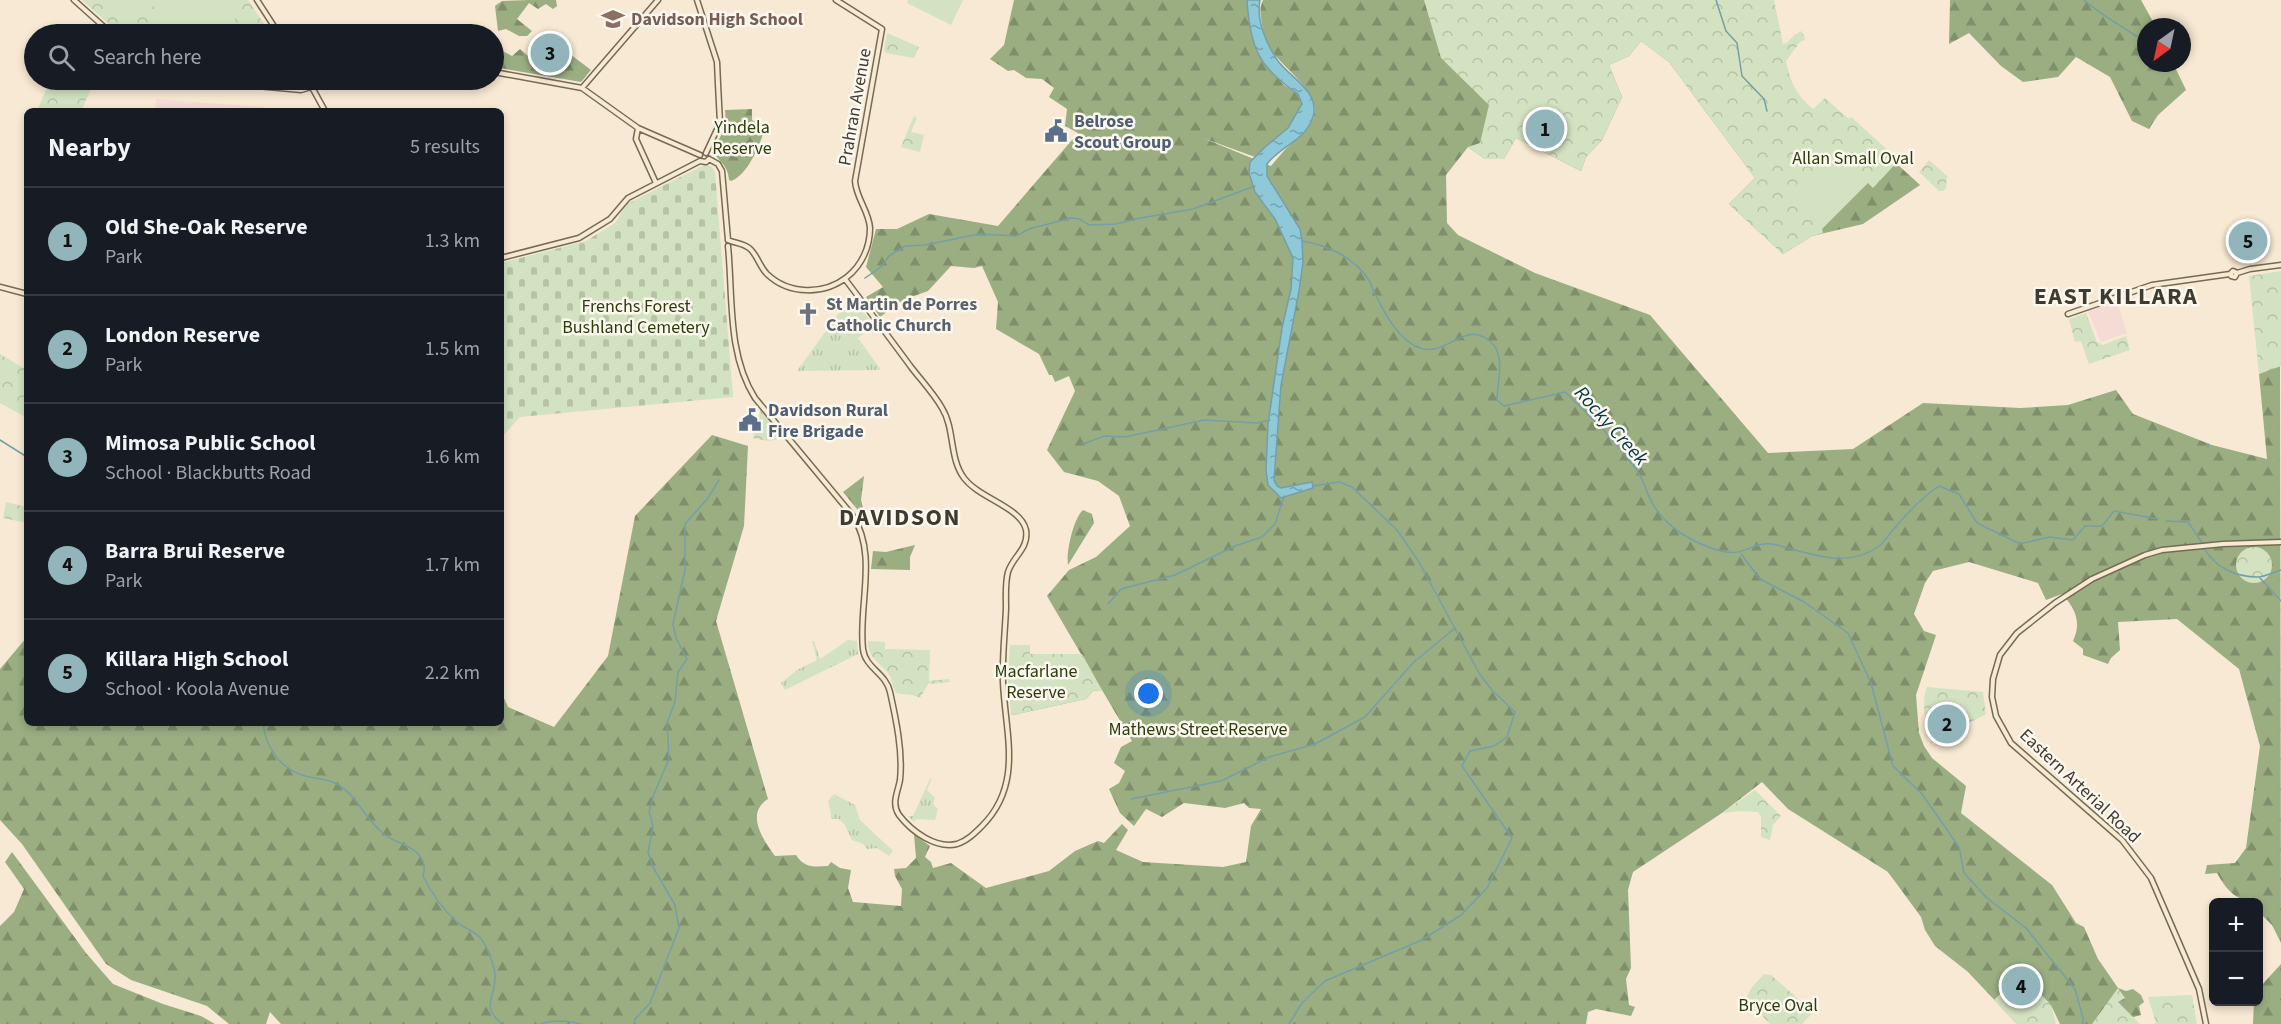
<!DOCTYPE html>
<meta charset="utf-8">
<style>
body{margin:0;font-family:"Source Sans 3",sans-serif;background:#242831;color:#f1f3f6}
.controls{position:absolute;right:18px;bottom:18px;display:grid;overflow:hidden;border-radius:9px;box-shadow:0 3px 9px #0003}
.controls button{width:54px;height:54px;display:grid;place-items:center;padding:0;border:0;border-bottom:2px solid #363941;background:#171b24;color:#f1f3f6;font:30px sans-serif}
.compass{position:absolute;left:2137px;top:18px;width:54px;height:54px;border-radius:50%;background:#171b24;box-shadow:0 3px 9px #0003;rotate:213deg}
.you{position:absolute;left:1149px;top:694px;width:21px;height:21px;margin:-15px;border:4px solid #fff;border-radius:50%;background:#1a73e8;box-shadow:0 0 0 9px #1a73e833}
.badge{display:grid;place-items:center;width:39px;height:39px;border-radius:50%;background:#92b5bb;color:#111;font-size:20px;font-weight:700}
.pin{position:absolute;translate:-50% -50%;border:3px solid #fff;box-shadow:0 2px 6px #0006}
.list{margin:0;padding:0;list-style:none}
h2{display:flex;justify-content:space-between;align-items:center;height:78px;margin:0;padding:0 24px;font-size:26px}
h2 small{font-size:20px;font-weight:400;color:#9ea1a6}
.list li{display:grid;grid-template-columns:39px 1fr auto;gap:18px;align-items:center;box-sizing:border-box;height:108px;padding:0 24px;border-top:2px solid #363941}
.list b{display:block;font-size:22px;white-space:nowrap}
.list p{margin:0;font-size:20px;white-space:nowrap;color:#9ea1a6}
.list em{font-size:20px;font-style:normal;color:#9ea1a6}
.icon{flex:none;width:33px;height:33px;fill:none;stroke:currentColor;stroke-width:2;stroke-linecap:round;stroke-linejoin:round}
.map{position:relative;flex:none;width:2281px;height:1024px;overflow:hidden}
.search{position:absolute;background:#171b24;box-shadow:0 3px 9px #0003;left:24px;top:24px;width:480px;height:66px;display:flex;align-items:center;gap:15px;box-sizing:border-box;padding:0 21px;border-radius:33px;color:#9ea1a6;font-size:22px}
.panel{position:absolute;background:#171b24;box-shadow:0 3px 9px #0003;left:24px;top:108px;width:480px;height:618px;border-radius:9px}
.map>svg:first-child{display:block}
.commercial{fill:#f4dbd4}
.grass{fill:url(#grass-tufts)}
.forest{fill:url(#forest-firs)}
.cemetery{fill:url(#cemetery-stones)}
.park{fill:url(#park-crowns)}
.pitch{fill:#d3e2c0}
.water{fill:url(#water-ripples);stroke:#769ea7;stroke-width:1.5}
.lines{fill:none;stroke-linecap:round;stroke-linejoin:round}
.stream{stroke:#769ea7;stroke-width:1.5}
.secondary-casing{stroke:#766a56;stroke-width:7}
.secondary{stroke:#f6ead0;stroke-width:4}
.labels{text-anchor:middle;dominant-baseline:central;stroke-width:5;stroke-linejoin:round;paint-order:stroke}
.education-label{font-size:18px;font-weight:bold;fill:#785e54;stroke:#fdf8ef;text-anchor:start}
.street-label{font-size:18px;fill:#403a31;stroke:#fdf8ef}
.service-label{font-size:18px;font-weight:bold;fill:#4e5e75;stroke:#fdf8ef;text-anchor:start}
.park-label{font-size:18px;fill:#2c3e0d;stroke:#fdf8ef}
.worship-label{font-size:18px;font-weight:bold;fill:#5b616d;stroke:#fdf8ef;text-anchor:start}
.water-label{font-size:20px;font-style:italic;fill:#013a46;stroke:#fdf8ef}
.district-label{font-size:24px;font-weight:bold;letter-spacing:1.5px;fill:#403a31;stroke:#fdf8ef}
</style>
<div class="map">
<svg width="2281" height="1024" viewBox="0 0 2281 1024">
<defs>
<pattern id="grass-tufts" width="24" height="20" patternUnits="userSpaceOnUse" patternTransform="scale(1.5)"><rect width="24" height="20" fill="#d3e2c0"/><path d="M3 7l-1-3M5 7V3M7 7l1-3M15 17l-1-3M17 17v-4M19 17l1-3" fill="none" stroke="#b6c3a5"/></pattern>
<pattern id="forest-firs" width="22" height="20" patternUnits="userSpaceOnUse" patternTransform="scale(1.5)"><rect width="22" height="20" fill="#9aae82"/><path d="M5 1l3.5 6h-7zM16 11l3.5 6h-7z" fill="#7f8f6b"/></pattern>
<pattern id="cemetery-stones" width="16" height="16" patternUnits="userSpaceOnUse" patternTransform="scale(1.5)"><rect width="16" height="16" fill="#d3e2c0"/><path d="M2 7V4a2 2 0 0 1 4 0v3zM10 15v-3a2 2 0 0 1 4 0v3z" fill="#b6c3a5"/></pattern>
<pattern id="park-crowns" width="20" height="18" patternUnits="userSpaceOnUse" patternTransform="scale(1.5)"><rect width="20" height="18" fill="#d3e2c0"/><path d="M2 6a3 3 0 1 1 6 0M12 15a3 3 0 1 1 6 0" fill="none" stroke="#b6c3a5"/></pattern>
<pattern id="water-ripples" width="26" height="14" patternUnits="userSpaceOnUse" patternTransform="scale(1.5)"><rect width="26" height="14" fill="#8dc9d9"/><path d="M2 4q2-2 4 0t4 0M15 11q2-2 4 0t4 0" fill="none" stroke="#75a4b1"/></pattern>
</defs>
<rect width="100%" height="100%" fill="#f7e9d3"/>
<path class="commercial" d="M156 99 264 107V111H155Z
M2110 301 2118 305 2127 333 2101 342 2087 309Z"/>
<path class="grass" d="M857 303 874 326 858 338 881 370 797 371 839 313Z
M848 640 857 641 858 654 785 690 781 683 797 670 817 660 812 641H814L820 659Z
M932 778 927 790 935 798 933 804 938 809 935 820 916 819 914 822 908 816H913L930 779Z
M834 794 855 805 860 820 893 851 889 856 877 848 867 849 863 844 852 840 845 825 839 819H832L828 801Z"/>
<path class="forest" d="M529 0H556L557 6 553 9 546 4 538 9 529 3 517 19 532 31 527 36H519L506 29 498 31 495 6 502 1Z
M1014 0H1247L1260 57 1284 85 1298 94 1302 104 1288 128 1255 157 1203 138 1271 166C1277 159 1283 151 1290 145 1298 137 1306 132 1312 121 1326 93 1280 68 1268 45 1264 37 1262 27 1261 18 1260 11 1260 7 1263 0H1772L1787 84 1873 187 1896 163 1920 185 1863 224 1812 236 1783 254 1729 204 1755 178 1669 62 1641 41 1629 56 1609 65 1622 97 1602 140 1586 157 1581 171 1516 138 1504 159H1485L1468 147 1446 175 1447 223 1458 235 1535 273 1650 315 1768 453 1853 449 1923 403 2020 408 2068 405 2116 390 2133 414 2212 445 2267 459 2259 374 2280 364 2281 943 2272 925 2259 912 2258 902C2237 902 2227 891 2217 873L2205 874 2207 865 2235 863 2246 848 2260 746 2239 669 2177 619 2118 622 2120 650 2111 658 2108 664 2083 655V649L2073 641C2082 622 2075 608 2062 594L2046 600 2038 583 1969 562 1933 571 1925 583 1914 614 1924 631 1936 635 1916 695 1919 733 1924 746 1932 758 1966 786 1961 813 2052 885 2076 923 2084 927 2098 959 2118 988 2126 991 2133 989 2141 995 2144 1002 2139 1006 2141 1015 2130 1018 2125 1024H2060L2051 1005 2017 1024 1968 972 1935 946 1925 930 1921 917 1888 872 1788 809 1762 782 1722 813 1633 872 1628 890 1631 968 1626 979 1629 1005 1635 1007 1631 1016 1596 1009 1588 1012 1586 1024H281L270 1012 266 1024H229L207 1006 131 980 106 964 22 844 0 820V669L27 637V723H501V692L508 707 554 727 608 656 635 516 712 435 748 446 744 526 716 621 768 799C745 813 763 840 775 856L796 855C804 868 814 867 828 866L831 862 840 868 851 870 848 888 853 902 901 906 902 889 895 876 894 869 906 868 916 858 914 834 930 846 925 857 931 862 933 868 951 863 986 888 1049 871 1075 851 1098 841 1104 843 1122 824 1128 830 1116 850 1143 862 1223 867 1246 862 1251 826 1261 809 1249 808 1244 803 1225 808 1184 803 1162 817 1146 809 1134 826 1120 813 1109 789 1119 783 1125 771 1114 763 1121 747 1132 741 1102 690 1093 691 1086 699 1013 715 1011 713 1030 654H1081L1047 596 1069 570 1096 557 1130 526 1119 496 1098 481 1064 472 1047 450 1075 391 1069 376 1055 382 1052 375H1049L1039 354 996 329 998 302 982 266 974 268 951 266 928 291 903 300 880 317 866 297 883 287 866 267 876 229H897L929 214 998 226 1078 133 1065 126 1067 109 1049 97 1054 88 1042 79 1026 78 1014 70 1008 71 990 59 1004 45Z
M1950 0H2141L2156 27H2146V63H2173L2186 90 2158 115 2149 129 2132 121 2110 77 2076 57 2058 77 2023 82 2001 66 1969 33 1949 44Z
M520 49 547 72 566 51 591 70 581 82 494 67V55L501 50 512 56Z
M752 109V120L765 127C761 143 748 175 731 181L729 180C728 163 717 162 713 150L726 126 725 110Z
M864 476 861 500 865 515H862L843 492Z
M1083 510 1092 514 1094 523 1068 565C1066 553 1073 519 1083 510Z
M915 545 910 557V570L871 569 873 551 886 552Z
M12 852 86 953 113 984 163 1004 201 1016 215 1024H0V926L14 912 24 889 5 862Z
M2281 964V1024H2253L2254 1002H2258L2259 988Z"/>
<path class="cemetery" d="M706 164 712 167 715 172 733 397 520 417 501 438V263L586 241 615 223 627 204Z"/>
<path class="park" d="M82 0H248L271 34H120Z
M1424 0H1774L1783 44 1787 43 1794 35 1802 31 1805 40 1800 42 1786 61C1790 82 1797 96 1813 109L1825 98 1849 119 1851 117 1899 160 1873 188 1868 183 1822 229 1823 233 1812 236 1783 254 1729 204 1755 178 1669 62 1641 41 1629 56 1609 65 1622 97 1602 140 1586 157 1581 171 1516 138 1504 159H1485L1468 147 1480 143 1489 105 1441 58Z
M887 33 919 47 914 58 886 53 884 50Z
M50 80H69L93 85 81 111H37Z
M914 116 917 118 911 132 924 135 920 152 901 147Z
M1929 160 1947 176 1946 188 1943 191H1939L1919 172Z
M2281 271V366L2259 374 2249 276Z
M2086 313 2097 342 2103 345 2126 336 2130 350 2089 364 2081 341 2075 342 2069 319Z
M0 354 27 370V418L0 403Z
M761 408 781 431 780 438C771 443 762 440 753 438Z
M6 502 27 507V523L3 518Z
M2236 565a18 18 0 1 1 36 0a18 18 0 1 1-36 0Z
M868 641 885 642V649L930 650 929 681 949 679 950 682 928 684 920 698C912 693 901 695 897 693 893 691 892 680 890 676 881 662 868 660 868 641Z
M1010 645H1030V654H1082L1102 690 1093 691 1086 699 1013 715 1011 713 1008 680Z
M1927 687 1983 692 1986 714 1932 743C1925 729 1921 701 1927 687Z
M1755 790 1781 816 1773 825 1770 840 1761 837V816L1758 812 1740 811 1722 813Z
M2021 973 2051 1005 2056 1024H2017L1994 1000Z
M1764 974 1771 975 1813 1012 1802 1024H1770L1750 1003 1747 996 1752 987Z
M2118 988 2125 998 2118 1002 2140 1024H2092Z
M2192 995 2197 1024H2153L2156 1023 2148 997Z"/>
<path class="pitch" d="M101 0H127L138 10 126 23Z
M158 0H228L242 12 221 34H149L148 33 155 26 158 10 153 6Z
M908 0H963L951 25 907 3Z
M1837 161 1861 185 1843 207 1824 223 1799 200 1815 180Z
M1042 664C1053 667 1061 672 1068 681L1065 690C1049 698 1034 708 1016 701 1009 680 1021 667 1042 664Z
M1762 1005a15 15 0 1 1 30 0a15 15 0 1 1-30 0Z"/>
<path class="water" d="M1247 0H1260C1256 20 1266 44 1278 61 1292 80 1326 94 1310 124 1300 142 1279 148 1267 164V176L1300 229 1302 240 1303 262 1299 291 1281 385 1274 480 1277 486 1281 488 1312 482 1313 488 1281 498 1268 485 1266 470 1268 424 1282 328 1291 289 1293 258 1275 219 1255 192 1249 173 1250 162 1265 147 1288 128 1302 104 1298 94C1258 67 1250 47 1247 0Z"/>
<g class="lines">
<path class="stream" d="M1716 0 1726 31 1737 43 1742 76 1764 99 1767 111
M2084 0C2103 17 2126 28 2146 43
M1135 219 1193 209 1255 186
M1302 241C1327 245 1354 257 1368 279 1371 282 1372 288 1374 292 1384 311 1395 335 1415 346 1446 362 1463 317 1491 342 1506 355 1497 383 1497 400L1504 406 1565 392C1590 416 1616 441 1636 469 1644 480 1647 495 1654 506 1668 529 1695 544 1721 551 1747 558 1752 539 1777 545 1812 554 1845 569 1878 547 1884 543 1888 535 1893 530 1907 513 1921 498 1939 486L1959 494 1977 523 2020 544 2049 537 2073 540 2085 526H2102L2114 511 2158 519
M865 278 881 267 889 256 905 246 925 245 979 234 1016 236 1029 229 1071 218 1080 219 1089 225 1116 224 1132 220
M0 440 27 457
M1083 444 1104 436 1125 437 1204 420 1257 423 1270 420
M2208 447V444
M2166 521 2188 522 2203 544
M2204 548C2215 568 2236 577 2258 577 2265 577 2274 572 2281 570
M1741 554 1760 579 1804 602 1848 633 1871 683 1893 766 1922 794 1959 847 1964 873 1987 898 2026 928 2075 989 2083 1018V1024
M2260 578 2281 601
M1108 604 1121 589 1175 575 1235 546 1262 537 1275 524 1284 496
M263 723C265 745 279 768 302 775 313 779 326 778 337 784 357 795 366 821 384 834 395 843 410 844 419 855 425 862 425 869 423 876 432 894 441 908 456 921 465 930 478 931 484 943 489 952 496 970 495 979 494 1000 481 1006 502 1024
M1131 799 1221 781 1269 757 1315 744 1365 717 1413 663 1455 628
M541 1024C554 1019 567 1021 581 1024
M634 1024 635 1019 650 1003 679 928 675 905 653 867 648 853 653 826 649 812 654 794 669 759 667 723 675 702 678 672 687 659 676 638 673 624 685 570V524L708 498 719 480
M1289 1024 1302 1003 1325 981 1422 940 1461 915 1487 888 1512 838 1462 766 1470 751 1494 746 1507 737 1515 712 1491 689 1479 673 1419 562 1397 530 1352 487 1339 482 1313 486"/>
<g class="secondary-casing">
<path id="secondary" d="M74 0 112 34
M257 0 279 34
M697 0 717 62 718 84 720 123 706 153
M494 72 582 88 638 128 700 155
M192 80 301 90 311 87
M308 80 325 111
M582 88 658 0
M638 128 636 139 656 183
M709 159 718 164 722 171 728 240
M728 240C734 243 742 243 749 248 757 254 759 266 767 274 789 295 824 295 847 277 862 265 870 247 870 228 869 211 856 198 855 181L882 29 836 0
M728 246C733 296 727 354 755 398L853 516C878 555 858 606 863 649 865 668 886 673 890 692 896 719 903 752 900 780 898 792 891 803 899 815 912 832 936 849 957 844 967 841 975 833 982 826 1024 784 1005 733 1003 682 1002 657 1005 633 1006 608 1006 597 1005 583 1008 572 1013 556 1029 549 1026 530 1021 507 980 499 964 478 949 458 955 429 942 408 934 394 921 380 911 367 889 337 867 308 845 279
M501 258 579 238 610 219 628 198 700 161 706 162 709 159
M2237 273 2235 277 2231 276V273L2233 271 2237 273 2250 269 2281 265
M0 287 27 294
M2068 314 2152 285 2230 274
M2206 1024 2199 989 2151 878 2122 840 2011 743 1996 716 1992 697 1993 679 2000 655 2017 633 2055 603 2092 579 2145 555 2162 550 2223 544 2281 542"/>
</g>
<use href="#secondary" class="secondary"/>
</g>
<defs>
<g id="school-bare" transform="scale(1.8)"><path d="M0-5L7-2L0 1L-7-2ZM-4 1L0 2.5L4 1V4Q0 6-4 4Z" fill="#8d6e63" stroke="#fdf8ef" stroke-width="2.5" paint-order="stroke"/></g>
<g id="civic-bare" transform="scale(1.8)"><path d="M-.6-6.5H3V-4.5H.6V-3L4-1V1h2V6H-6V1h2V-1L-.6-3ZM-1.2 2.5V6h2.4V2.5Z" fill="#5c6f8a" stroke="#fdf8ef" stroke-width="2.5" paint-order="stroke"/></g>
<g id="church-bare" transform="scale(1.8)"><path d="M-1.2-6h2.4v3.5h3.3v2.4h-3.3V6h-2.4V-.1h-3.3v-2.4h3.3Z" fill="#6b7280" stroke="#fdf8ef" stroke-width="2.5" paint-order="stroke"/></g>
</defs>
<g fill-rule="evenodd">
<use href="#school-bare" x="613" y="19"/>
<use href="#civic-bare" x="1056" y="131"/>
<use href="#church-bare" x="808" y="314"/>
<use href="#civic-bare" x="750" y="420"/>
</g>
<g class="labels">
<g class="education-label">
<text x="631" y="19">Davidson High School</text>
</g>
<g class="street-label">
<text transform="translate(855 107) rotate(-80)">Prahran Avenue</text>
<text transform="translate(2080 786) rotate(43)">Eastern Arterial Road</text>
</g>
<g class="service-label">
<text x="1074" y="121">Belrose<tspan x="1074" dy="21">Scout Group</tspan></text>
<text x="768" y="410">Davidson Rural<tspan x="768" dy="21">Fire Brigade</tspan></text>
</g>
<g class="park-label">
<text x="742" y="127">Yindela<tspan x="742" dy="21">Reserve</tspan></text>
<text x="1853" y="158">Allan Small Oval</text>
<text x="636" y="306">Frenchs Forest<tspan x="636" dy="21">Bushland Cemetery</tspan></text>
<text x="1036" y="671">Macfarlane<tspan x="1036" dy="21">Reserve</tspan></text>
<text x="1198" y="729">Mathews Street Reserve</text>
<text x="1778" y="1005">Bryce Oval</text>
</g>
<g class="worship-label">
<text x="826" y="304">St Martin de Porres<tspan x="826" dy="21">Catholic Church</tspan></text>
</g>
<g class="water-label">
<text transform="translate(1611 426) rotate(48)">Rocky Creek</text>
</g>
<g class="district-label">
<text x="2116" y="296">EAST KILLARA</text>
<text x="900" y="517">DAVIDSON</text>
</g>
</g>
</svg>
<div class="controls">
<button>+</button>
<button>−</button>
</div>
<svg class="compass" viewBox="-18 -18 36 36"><path d="M0-13l5 13h-10z" fill="#e53935"/><path d="M0 13l5-13h-10z" fill="#9ea1a6"/></svg>
<div class="you"></div>
<div class="pin badge" style="left:1545px;top:129px">1</div>
<div class="pin badge" style="left:1947px;top:724px">2</div>
<div class="pin badge" style="left:550px;top:53px">3</div>
<div class="pin badge" style="left:2021px;top:986px">4</div>
<div class="pin badge" style="left:2248px;top:241px">5</div>
<div class="search"><svg class="icon" aria-label="search" viewBox="0 0 24 24"><circle cx="10" cy="10" r="6"/><path d="M15 15l6 6"/></svg>Search here</div>
<section class="panel">
<h2>Nearby<small>5 results</small></h2>
<ul class="list">
<li><span class="badge">1</span><div><b>Old She-Oak Reserve</b><p>Park</p></div><em>1.3 km</em></li>
<li><span class="badge">2</span><div><b>London Reserve</b><p>Park</p></div><em>1.5 km</em></li>
<li><span class="badge">3</span><div><b>Mimosa Public School</b><p>School · Blackbutts Road</p></div><em>1.6 km</em></li>
<li><span class="badge">4</span><div><b>Barra Brui Reserve</b><p>Park</p></div><em>1.7 km</em></li>
<li><span class="badge">5</span><div><b>Killara High School</b><p>School · Koola Avenue</p></div><em>2.2 km</em></li>
</ul>
</section>
</div>
